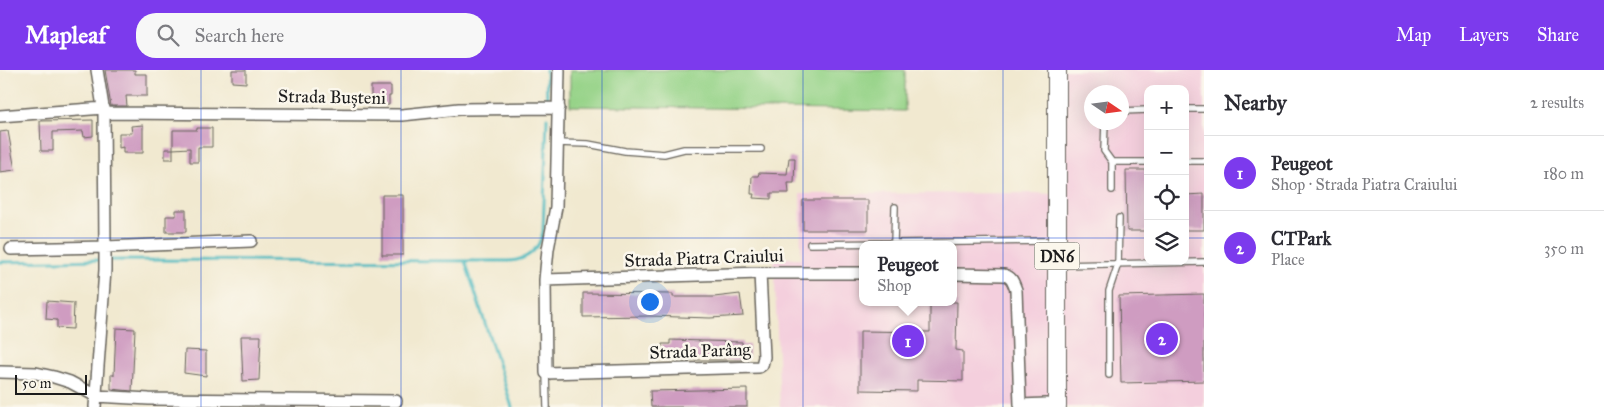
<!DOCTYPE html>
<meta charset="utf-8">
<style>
body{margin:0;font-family:"IM FELL Great Primer",serif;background:#f7f7f7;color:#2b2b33}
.controls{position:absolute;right:15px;top:15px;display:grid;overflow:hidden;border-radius:10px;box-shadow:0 5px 20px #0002}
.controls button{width:45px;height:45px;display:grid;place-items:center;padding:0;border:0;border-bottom:1px solid #e1e1e2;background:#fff;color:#2b2b33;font:25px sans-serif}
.compass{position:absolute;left:1084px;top:15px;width:45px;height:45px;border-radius:50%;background:#fff;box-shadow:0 5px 20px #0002;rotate:103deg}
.scale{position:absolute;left:15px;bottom:12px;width:72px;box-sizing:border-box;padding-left:5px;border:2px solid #1c1c1c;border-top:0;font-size:14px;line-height:18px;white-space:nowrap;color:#1c1c1c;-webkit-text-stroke:4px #fbf7ec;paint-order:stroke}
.you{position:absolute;left:649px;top:231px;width:18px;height:18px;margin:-12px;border:4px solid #fff;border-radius:50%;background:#1a73e8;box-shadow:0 0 0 8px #1a73e833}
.badge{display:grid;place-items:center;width:32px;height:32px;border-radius:50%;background:#7c3aed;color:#fff;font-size:16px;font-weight:700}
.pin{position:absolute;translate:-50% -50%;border:2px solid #fff;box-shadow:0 1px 5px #0006}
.popup{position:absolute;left:859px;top:171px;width:98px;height:65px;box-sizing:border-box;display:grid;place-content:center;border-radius:10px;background:#fff;filter:drop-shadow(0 1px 4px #0005);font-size:16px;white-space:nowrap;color:#7c7c81}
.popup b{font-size:19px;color:#2b2b33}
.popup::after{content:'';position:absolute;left:50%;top:100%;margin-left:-10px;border:10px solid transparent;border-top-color:#fff}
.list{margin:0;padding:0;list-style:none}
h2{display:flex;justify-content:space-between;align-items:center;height:65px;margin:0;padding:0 20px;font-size:21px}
h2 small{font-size:16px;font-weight:400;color:#7c7c81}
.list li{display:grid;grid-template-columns:32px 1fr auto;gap:15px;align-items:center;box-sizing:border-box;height:75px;padding:0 20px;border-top:1px solid #e1e1e2}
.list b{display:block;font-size:19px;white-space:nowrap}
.list p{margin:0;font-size:16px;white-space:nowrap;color:#7c7c81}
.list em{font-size:16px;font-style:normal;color:#7c7c81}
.icon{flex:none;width:28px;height:28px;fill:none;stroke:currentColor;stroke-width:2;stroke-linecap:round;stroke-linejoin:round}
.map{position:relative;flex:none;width:1204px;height:337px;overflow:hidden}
header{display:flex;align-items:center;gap:30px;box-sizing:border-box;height:70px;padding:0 25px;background:#7c3aed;color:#fff}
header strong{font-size:24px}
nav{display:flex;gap:28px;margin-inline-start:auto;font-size:18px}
.search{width:350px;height:45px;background:#f7f7f7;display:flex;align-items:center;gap:12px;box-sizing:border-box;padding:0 18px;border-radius:20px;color:#7c7c81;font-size:19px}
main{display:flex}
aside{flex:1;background:#fff}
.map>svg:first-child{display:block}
.built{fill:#f4cfdd;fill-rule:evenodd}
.green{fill:#96d388;stroke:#597852}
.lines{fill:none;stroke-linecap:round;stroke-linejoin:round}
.stream{stroke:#4ab9bf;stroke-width:3}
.building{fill:#cf9cc1}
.service-casing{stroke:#67645b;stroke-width:8}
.minor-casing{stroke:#67645b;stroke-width:14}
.trunk-casing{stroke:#67645b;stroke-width:20}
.service{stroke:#fff;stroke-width:5.5}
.minor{stroke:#fff;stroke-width:11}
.trunk{stroke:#fff;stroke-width:18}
.grid{fill:none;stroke:#1d4ed8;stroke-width:1;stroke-opacity:0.55}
.labels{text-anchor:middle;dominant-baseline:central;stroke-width:5;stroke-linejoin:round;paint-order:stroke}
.shield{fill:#fbf7ec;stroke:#5f5e5a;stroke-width:1}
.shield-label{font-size:16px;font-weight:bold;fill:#1c1c1c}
.street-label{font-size:18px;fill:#1c1c1c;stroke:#fbf7ec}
</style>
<header>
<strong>Mapleaf</strong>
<div class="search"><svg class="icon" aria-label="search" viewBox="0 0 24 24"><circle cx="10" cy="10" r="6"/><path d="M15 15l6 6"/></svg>Search here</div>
<nav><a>Map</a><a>Layers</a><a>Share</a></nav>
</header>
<main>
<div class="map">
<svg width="1204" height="337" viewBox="0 0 1204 337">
<rect width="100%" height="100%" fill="#fbf7ec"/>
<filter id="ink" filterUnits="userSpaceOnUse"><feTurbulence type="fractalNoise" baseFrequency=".02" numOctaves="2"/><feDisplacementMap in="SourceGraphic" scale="10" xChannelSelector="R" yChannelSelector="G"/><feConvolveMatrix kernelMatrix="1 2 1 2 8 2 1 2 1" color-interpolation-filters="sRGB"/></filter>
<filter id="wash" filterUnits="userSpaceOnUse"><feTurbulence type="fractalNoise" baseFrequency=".0096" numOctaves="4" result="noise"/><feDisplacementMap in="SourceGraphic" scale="20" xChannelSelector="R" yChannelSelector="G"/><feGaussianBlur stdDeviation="1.12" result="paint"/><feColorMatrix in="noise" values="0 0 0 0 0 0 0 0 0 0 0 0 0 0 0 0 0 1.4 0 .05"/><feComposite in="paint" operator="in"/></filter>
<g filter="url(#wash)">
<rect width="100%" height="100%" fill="#f1e9d0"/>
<path class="built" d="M1060 0H1204V337H780L774 188H801L800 124 1036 123 1065 125ZM1148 19H1185V191H1148ZM1092 22H1122V52H1092ZM863 175H953V232H863Z"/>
<path class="green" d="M570 0H905V41L570 36Z"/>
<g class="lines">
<path class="stream" d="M546 0 547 31
M108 190 509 191C528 190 540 179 543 161L547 48
M465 191 512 337
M0 192 102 190"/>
</g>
<g id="blocks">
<path class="building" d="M105 0H135V4H147V26H126L127 36H111Z
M232 0H246V13L232 12Z
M371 16H391V26H389V35H371Z
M93 50V66L84 67 83 61 53 62V81H41L40 51Z
M143 55V83H123V77L119 78V63H132L131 56Z
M197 58H212V77H198V92H190V78L173 79V60H197Z
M8 61 15 100 0 102V62Z
M165 79H173V89H165Z
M789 88H795L794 113H788L789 123H771V129L753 128 754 124H751L752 106H758L759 103 787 104Z
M1126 100H1148V161H1127Z
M1204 124V160H1185V125Z
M382 125H403V185H382Z
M803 130H868V160H803Z
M176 140H186V162H166V146H176Z
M583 223 673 224V227H714L740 224 743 246 710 248 649 246 583 247Z
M1204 224V311L1121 313 1119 226Z
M47 231 74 233 73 259 57 258V250L46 249Z
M930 232H957L956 280 963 281V311L917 310V321L860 320V261L930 262Z
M116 258 135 259 132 321 111 319V305H114Z
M241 266H261L259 310 243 311Z
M670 270 742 272V275H749V286H742V290H668V287H662V274H670Z
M185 280 206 281V306L184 303Z
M747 319V337H651L650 321Z"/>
</g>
</g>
<g filter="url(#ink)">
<use href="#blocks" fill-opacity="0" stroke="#67645b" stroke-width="1"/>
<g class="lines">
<g class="service-casing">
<path id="service" d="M1185 39H1204
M1122 41 1148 40
M1105 52 1104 81 1112 92V120
M557 73 588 74 625 81 664 84 684 79H761
M1185 91H1204
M1112 92H1148
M895 137 894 173 1045 171
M810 174 894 173
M1059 195 1204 192
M546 303 547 337
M1109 305V221L1118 194 1119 148"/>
</g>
<g class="minor-casing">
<path id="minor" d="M559 0 556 137 548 179 545 210 546 303 759 297 762 295 764 287 760 203
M104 43 402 45 459 39 559 38
M0 46 104 38
M11 179 105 177 251 171
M953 204 1004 205C1012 207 1013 212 1016 220L1020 335 1046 334
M545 210 760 203H863
M0 302 36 303 54 307 70 312 96 326 149 329 396 331
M95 337 105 200V177L104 43 97 0"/>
</g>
<g class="trunk-casing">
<path id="trunk" d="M1057 0V337"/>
</g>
<use href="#service" class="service"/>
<use href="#minor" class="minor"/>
<use href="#trunk" class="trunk"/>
</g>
</g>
<path class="grid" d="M201 0V337M401 0V337M602 0V337M803 0V337M1003 0V337M0 168H1148M1185 168H1204"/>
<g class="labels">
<rect class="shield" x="1034.5" y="172.5" width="45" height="27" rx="4"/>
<g class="shield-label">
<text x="1057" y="186">DN6</text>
</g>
<g class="street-label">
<text transform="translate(332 27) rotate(1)">Strada Bușteni</text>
<text transform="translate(704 188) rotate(-2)">Strada Piatra Craiului</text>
<text transform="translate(700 281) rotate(-2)">Strada Parâng</text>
</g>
</g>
</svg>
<div class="controls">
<button>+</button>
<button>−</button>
<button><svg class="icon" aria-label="locate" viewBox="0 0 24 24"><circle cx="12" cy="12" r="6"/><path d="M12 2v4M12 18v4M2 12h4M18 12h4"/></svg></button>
<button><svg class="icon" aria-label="layers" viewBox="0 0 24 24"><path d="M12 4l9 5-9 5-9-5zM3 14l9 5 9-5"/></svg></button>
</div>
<svg class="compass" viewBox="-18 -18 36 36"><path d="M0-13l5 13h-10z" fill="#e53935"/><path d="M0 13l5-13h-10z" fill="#7c7c81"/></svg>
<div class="scale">50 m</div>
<div class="you"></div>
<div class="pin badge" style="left:908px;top:271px">1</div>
<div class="popup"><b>Peugeot</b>Shop</div>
<div class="pin badge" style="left:1162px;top:269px">2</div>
</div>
<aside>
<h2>Nearby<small>2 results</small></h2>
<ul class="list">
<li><span class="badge">1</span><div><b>Peugeot</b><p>Shop · Strada Piatra Craiului</p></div><em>180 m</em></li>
<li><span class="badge">2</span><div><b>CTPark</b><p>Place</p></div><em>350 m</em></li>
</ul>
</aside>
</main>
